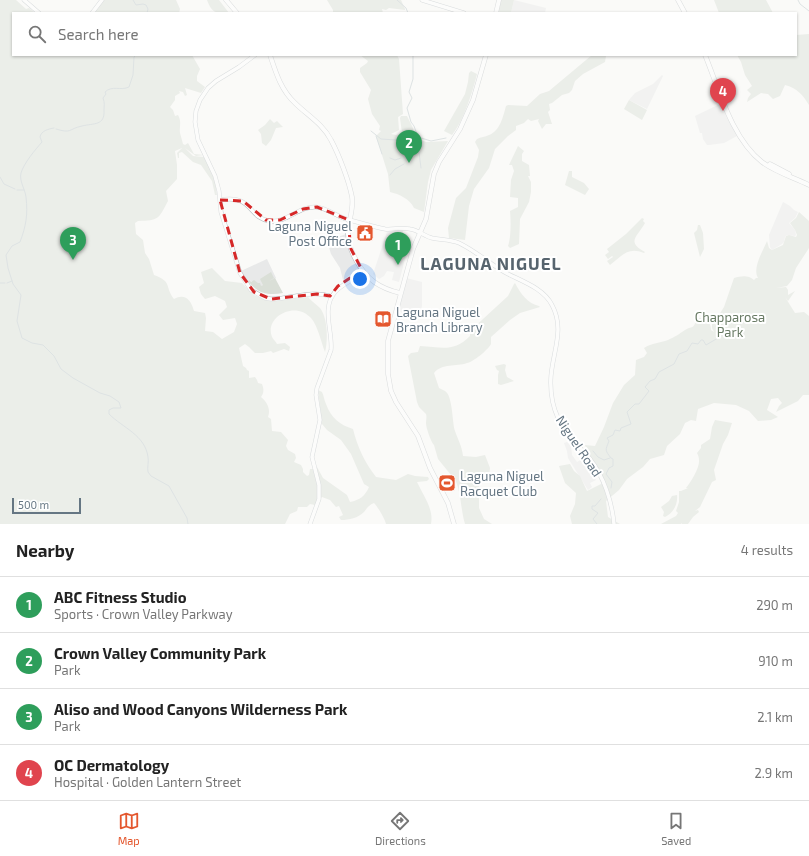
<!DOCTYPE html>
<meta charset="utf-8">
<style>
body{margin:0;font-family:"Exo 2",sans-serif;background:#f6f6f6;color:#222}
.scale{position:absolute;left:12px;bottom:10px;width:69px;box-sizing:border-box;padding-left:4px;border:2px solid #657683;border-top:0;font-size:11px;line-height:14px;white-space:nowrap;color:#657683;-webkit-text-stroke:3px #fff;paint-order:stroke}
.you{position:absolute;left:360px;top:279px;width:14px;height:14px;margin:-10px;border:3px solid #fff;border-radius:50%;background:#1a73e8;box-shadow:0 0 0 6px #1a73e833}
.badge{display:grid;place-items:center;width:26px;height:26px;border-radius:50%;background:#e4572e;color:#fff;font-size:13px;font-weight:700}
.pin{position:absolute;translate:-50% -33px;filter:drop-shadow(0 1px 2px #0008)}
.pin::after{content:'';position:absolute;top:21px;width:14px;height:12px;background:inherit;clip-path:polygon(0 0,100% 0,50% 100%)}
.list{margin:0;padding:0;list-style:none}
h2{display:flex;justify-content:space-between;align-items:center;height:52px;margin:0;padding:0 16px;font-size:17px}
h2 small{font-size:13px;font-weight:400;color:#767676}
.list li{display:grid;grid-template-columns:26px 1fr auto;gap:12px;align-items:center;box-sizing:border-box;height:56px;padding:0 16px;border-top:1px solid #e0e0e0}
.list b{display:block;font-size:15px;white-space:nowrap}
.list p{margin:0;font-size:13px;white-space:nowrap;color:#767676}
.list em{font-size:13px;font-style:normal;color:#767676}
.icon{flex:none;width:22px;height:22px;fill:none;stroke:currentColor;stroke-width:2;stroke-linecap:round;stroke-linejoin:round}
.map{position:relative;flex:none;width:809px;height:524px;overflow:hidden}
.search{position:absolute;background:#fff;box-shadow:0 1px 3px #0004;left:12px;right:12px;top:12px;height:44px;display:flex;align-items:center;gap:10px;box-sizing:border-box;padding:0 14px;border-radius:0px;color:#767676;font-size:15px}
.sheet{height:276px;background:#fff}
nav{display:flex;justify-content:space-around;align-items:center;box-sizing:border-box;height:56px;border-top:1px solid #e0e0e0;background:#fff;font-size:11px;color:#767676}
nav a{display:grid;justify-items:center;gap:2px}
nav .on{color:#e4572e}
.map>svg:first-child{display:block}
.built{fill:#e8e9e9}
.green{fill:#dadfd7}
.lines{fill:none;stroke-linecap:round;stroke-linejoin:round}
.stream{stroke:#bbc7cb;stroke-width:1}
.secondary-casing{stroke:#b3babf;stroke-width:4.5}
.primary-casing{stroke:#b5babe;stroke-width:5}
.secondary{stroke:#fff;stroke-width:3.5}
.primary{stroke:#fff;stroke-width:4}
.marked{fill:none;stroke:#d62828;stroke-width:3;stroke-dasharray:8 5;stroke-linejoin:round}
.labels{text-anchor:middle;dominant-baseline:central;stroke-width:4;stroke-linejoin:round;paint-order:stroke}
.poi-label{font-size:13px;fill:#657683;stroke:#fff;text-anchor:start}
.park-label{font-size:13px;fill:#687a64;stroke:#fff}
.street-label{font-size:13px;fill:#657683;stroke:#fff}
.district-label{font-size:17px;font-weight:bold;letter-spacing:1px;fill:#57646e;stroke:#fff}
</style>
<div class="map">
<svg width="809" height="524" viewBox="0 0 809 524">
<rect width="100%" height="100%" fill="#fafaf8"/>
<path class="built" d="M514 0 546 8 545 13H511Z
M662 75 663 76 647 109 629 100 635 93 653 84Z
M722 103 737 136 724 143 709 145H707L703 139 702 133H700L695 116Z
M783 202 790 206 794 210 798 212 795 218 789 223 795 230 796 235 795 236 787 235 785 237 784 242 782 244 772 250 770 247 769 235Z
M403 231V240L409 244 399 282 392 280 394 272 387 271 384 276 379 279 373 274 387 232Z
M346 234 350 252 359 269 343 280 340 268 331 254 327 241Z
M267 259 276 278 258 288 250 280 248 281 241 271Z
M406 278 422 282V306L419 317 397 311Z
M567 442 571 446 572 455 577 462 584 458 596 480 590 483 592 487 588 490 568 458 567 451 564 443Z"/>
<path class="green" d="M0 0H16L26 9 29 8 35 13H13V55H192L200 69 197 76V81L205 87 201 93 185 88 187 95 185 96 183 92 179 91 180 93 175 96V100L170 107 173 110 175 116 178 115C182 122 179 127 180 133 181 137 182 140 183 144L185 145 188 143 194 154 204 155 196 156 185 148 193 156 204 157 215 180 217 195H215L212 181 201 165 193 162 182 152 179 153V158H178L177 153 182 148 175 151 177 165V179L166 191 168 201C158 220 159 220 138 221L135 223 136 234 143 240 145 253 149 259 154 275C173 282 164 286 174 299 185 293 191 300 194 311L205 313 206 318 205 331 213 332 222 339 234 332 237 324 235 318 223 320 219 315 227 307 225 301 215 296 205 299 201 294 199 287 204 283 201 272 212 268 225 281 242 283 254 295 263 299 274 301 308 297C311 301 316 304 320 308 328 318 328 341 325 352 321 342 318 326 311 318 295 300 264 317 272 337 273 339 276 342 277 344L285 343 290 347 289 351 284 349 273 353 271 351 263 353H255L249 347 245 344 239 348 243 366 246 368 247 370 249 371V378L255 377 257 380 258 383 262 384C264 389 264 393 261 397 267 402 271 409 268 417L271 419 272 431 281 432 288 440 286 446 288 450 295 454 296 458 294 462 301 465 303 469V472L307 476 309 475 310 469H315L317 467 323 478 347 495 350 502C360 500 365 496 369 487L364 484 351 454 341 440 327 430 322 424 318 390 322 392C324 396 324 400 326 404 331 418 340 425 353 429 357 446 365 463 376 477L396 480 408 474 415 476 428 477 429 479 427 481 417 482C423 495 434 509 431 524H386C385 519 378 507 374 503 369 505 367 508 364 512 358 518 349 520 341 520L339 517 343 515 339 506 336 507 330 500 322 497 315 505 310 504 307 507H298L297 511 290 514 285 524H0Z
M103 0H176L180 9 179 13H94Z
M207 0H219L229 13C215 13 212 13 207 0Z
M327 0H401L405 9V10L389 8 386 10 382 9 383 13H333V10Z
M500 0H514L511 13H497Z
M714 0H766L773 13H719Z
M809 34V105C803 95 797 88 785 85L780 96 773 99 768 94 761 93 747 102 748 98 751 94 747 90 752 86 745 75 741 62 737 55H796V35Z
M360 55H397L399 59 403 114 398 117 399 130 391 134 396 135 402 133 400 118 401 116H407L413 128 415 138 426 142 448 141 431 170 428 182 424 212 414 208C410 199 399 194 390 192L388 174 376 136 381 131 379 130 380 126 372 114 368 99 371 90 360 72V68L367 63 368 61Z
M592 55 606 56 605 62 583 74 575 81 572 90 569 93 562 95 552 103 549 104 550 110 548 112 552 124H546L542 129 538 121 539 119 531 121 528 119 524 123 516 126V130L508 136 495 149 489 168 474 189 469 206 465 240 449 238 448 228 456 198 466 188 478 157 479 150 475 142 477 139C481 137 485 137 489 135 500 131 503 117 506 106L508 105 527 106 540 94 549 91Z
M471 71 477 74C473 91 463 122 452 135L444 131 465 94 468 82 469 73Z
M629 100 647 110 642 120 624 109Z
M270 119 274 123 277 121 283 127 276 128 271 140 266 146 262 143 261 134 258 130 265 125Z
M518 146 524 151 522 154V161L529 165 530 176H528L531 182V192L529 202 520 219 519 244 510 248 508 246C511 238 511 221 510 211L518 207V198L510 197 511 180 514 171 512 165H509Z
M569 171H572V177L584 183 589 189 585 195 565 185Z
M799 212 809 221V248L796 268 792 280 787 286 776 288 786 287 788 290V295L795 291 788 301 785 297 795 313 804 312 809 316V395H803L798 401 776 412 779 406 782 403 778 398 771 399 767 410 778 417 771 420 758 421 749 411 736 405 714 403 698 409 696 421 691 420 685 423 680 434 667 446 664 455 650 459 643 467 627 479 619 490 606 501 608 517 620 524H572L570 516 575 504 576 493 565 483 559 466 570 464 574 471 580 476 587 491 603 483 591 459 585 445 595 446 604 427 613 403 624 385 635 375 636 360 644 357 647 353 644 348C652 343 660 343 668 340 675 337 679 334 685 330 694 325 693 330 697 318H704C708 321 711 324 711 330L714 332 712 328V321L717 318 724 307 734 278C742 276 748 275 754 280L756 278H758C752 268 763 251 767 241L769 248 772 250 783 245 786 236 789 235 796 237 797 235 795 230 790 223 796 218Z
M642 218 644 219 643 221 645 223C637 237 626 242 645 252L644 253C627 246 621 257 610 265L607 261 613 257 612 256 608 259 605 255 609 252 607 249 626 234Z
M698 225H700L703 233 704 249 700 257 694 233 697 230Z
M271 272 274 278 269 281 275 278 283 293C268 296 257 293 248 281L250 280 251 282 254 280 258 283H260L261 286 263 285 260 279Z
M515 283C520 293 528 304 539 306L540 307 520 313 510 320 491 337V344C488 350 473 362 467 363 456 367 442 363 434 373L439 388C441 389 443 390 445 391 453 396 452 423 455 431 458 440 462 446 463 456L476 457 485 455 490 468 489 477H481L479 479V508L484 519 492 524H465C460 507 462 492 453 475H451L438 459 434 445C431 442 426 428 426 423 426 420 427 417 426 414L419 407 417 402 408 356 411 353 418 352 420 346C441 347 453 353 470 336V331L508 296 514 284Z
M504 364 506 365 505 370 507 377 514 381 501 385 498 384V375L499 371 497 370 495 366Z
M715 420 732 423 728 435 723 444 714 470 716 480 712 482 700 507 695 511 698 510 699 512 693 517 688 524H682V523L681 524H661L676 516 678 513 676 511 679 502V491H681L688 488H686C691 482 700 467 699 460 699 457 698 455 697 453L701 448V445L710 439 712 427Z
M677 495C678 505 673 513 665 517L663 516 664 512 661 507 669 501 672 496Z"/>
<g class="lines">
<path class="stream" d="M133 0 136 5 143 4 146 5 148 9 147 13
M397 0 406 8 408 13
M798 0 800 4 809 11
M413 55V79L409 92 412 98 407 108 411 122 414 126 418 137 431 141 446 138
M54 128C48 129 41 131 40 137L42 142C35 150 24 163 21 173 19 181 25 189 26 197 28 215 26 226 20 242L12 246 6 255 8 268 13 284 21 295 17 321 22 338 32 343 43 345 54 356 61 369 73 378 100 393 110 396 119 402 121 408H113L109 410V414C123 428 145 435 148 457 149 462 147 467 148 472L151 476 169 486 187 518 188 524
M56 129C72 134 68 129 82 126 94 123 105 126 104 110 104 106 105 103 103 98L106 94 105 92C112 85 121 91 129 87L133 75 134 57 136 55
M371 131 381 139 396 140
M376 136 382 154
M417 137 421 168
M390 158 395 160 401 158
M390 175 395 169 404 164
M0 177 4 184 15 189
M17 190H24
M0 283H5
M7 283 12 281
M593 451 598 457 604 460 610 458
M611 488 612 482 606 474 609 468 613 466V459L611 458C605 450 605 451 609 441L607 438 613 435 615 430 620 431 621 428 631 424 627 412 635 404H639L649 391 645 387 650 381 655 379 659 372 674 364 679 354 687 351 692 343 698 344 701 340H703L706 345 718 338
M597 524 593 519 598 513 592 509V506H595L601 499"/>
<g class="secondary-casing">
<path id="secondary" d="M24 0 39 13
M422 0 464 13
M92 13 102 0
M255 55 239 67 216 81 208 88 200 100 196 111 195 122 198 140 215 176 219 191 221 212 240 273 251 290 265 298 271 299C291 299 313 289 332 297
M220 200C254 194 247 218 270 221 287 223 299 206 316 207 328 208 338 218 350 220 361 223 374 227 385 229 393 230 401 227 410 229 418 230 424 236 432 238 441 240 450 239 459 243 476 251 491 265 508 274 524 282 544 289 552 305 565 329 553 351 551 376 550 391 552 405 558 418 565 434 579 446 590 459 604 477 612 502 614 524
M310 524 319 499V485L312 457 320 420 316 395 317 388 331 350C333 332 321 308 335 292 343 283 356 280 362 270"/>
</g>
<g class="primary-casing">
<path id="primary" d="M226 0 237 13
M678 0 685 13
M496 13 499 0
M270 55C276 73 281 90 295 103 307 115 323 124 331 140 339 155 349 181 352 197 354 210 348 221 348 234 348 243 351 251 356 260 366 279 379 288 400 293
M705 55C719 89 732 139 762 162 777 173 793 177 809 185
M770 164 789 174
M454 524 448 503 430 468 418 436 396 402 391 391 388 374V341L413 249 426 219 434 174 439 162 460 129 473 100 486 55"/>
</g>
<use href="#secondary" class="secondary"/>
<use href="#primary" class="primary"/>
</g>
<path d="M0 0H809V524H0ZM220 200 243 201 266 220H280L303 209 317 207 349 220 350 247 362 270 338 286 330 296 317 294 271 299 254 292 240 273Z" fill="#fafaf8" fill-opacity=".55" fill-rule="evenodd"/>
<path class="marked" d="M220 200 243 201 266 220H280L303 209 317 207 349 220 350 247 362 270 338 286 330 296 317 294 271 299 254 292 240 273Z"/>
<defs>
<g id="civic-square" transform="scale(0.9)"><rect x="-9" y="-9" width="18" height="18" rx="4" fill="#e4572e" stroke="#fff"/><path d="M-.6-6.5H3V-4.5H.6V-3L4-1V1h2V6H-6V1h2V-1L-.6-3ZM-1.2 2.5V6h2.4V2.5Z" fill="#fff"/></g>
<g id="library-square" transform="scale(0.9)"><rect x="-9" y="-9" width="18" height="18" rx="4" fill="#e4572e" stroke="#fff"/><path d="M-6-4Q-3-5.5-.7-3.5V5Q-3 3-6 4ZM6-4Q3-5.5 .7-3.5V5Q3 3 6 4Z" fill="#fff"/></g>
<g id="stadium-square" transform="scale(0.9)"><rect x="-9" y="-9" width="18" height="18" rx="4" fill="#e4572e" stroke="#fff"/><path d="M0-5a6.5 5 0 1 0 0 10a6.5 5 0 1 0 0-10ZM-3.5-1.8h7v3.6h-7Z" fill="#fff"/></g>
</defs>
<g fill-rule="evenodd">
<use href="#civic-square" x="365" y="233"/>
<use href="#library-square" x="383" y="319"/>
<use href="#stadium-square" x="447" y="483"/>
</g>
<g class="labels">
<g class="poi-label">
<text x="352" y="226" text-anchor="end">Laguna Niguel<tspan x="352" dy="15">Post Office</tspan></text>
<text x="396" y="312">Laguna Niguel<tspan x="396" dy="15">Branch Library</tspan></text>
<text x="460" y="476">Laguna Niguel<tspan x="460" dy="15">Racquet Club</tspan></text>
</g>
<g class="park-label">
<text x="730" y="317">Chapparosa<tspan x="730" dy="15">Park</tspan></text>
</g>
<g class="street-label">
<text transform="translate(579 446) rotate(56)">Niguel Road</text>
</g>
<g class="district-label">
<text x="491" y="263">LAGUNA NIGUEL</text>
</g>
</g>
</svg>
<div class="scale">500 m</div>
<div class="you"></div>
<div class="pin badge" style="left:398px;top:265px;background:#2e9e5b">1</div>
<div class="pin badge" style="left:409px;top:163px;background:#2e9e5b">2</div>
<div class="pin badge" style="left:73px;top:260px;background:#2e9e5b">3</div>
<div class="pin badge" style="left:723px;top:111px;background:#e0444e">4</div>
<div class="search"><svg class="icon" aria-label="search" viewBox="0 0 24 24"><circle cx="10" cy="10" r="6"/><path d="M15 15l6 6"/></svg>Search here</div>
</div>
<section class="sheet">
<h2>Nearby<small>4 results</small></h2>
<ul class="list">
<li><span class="badge" style="background:#2e9e5b">1</span><div><b>ABC Fitness Studio</b><p>Sports · Crown Valley Parkway</p></div><em>290 m</em></li>
<li><span class="badge" style="background:#2e9e5b">2</span><div><b>Crown Valley Community Park</b><p>Park</p></div><em>910 m</em></li>
<li><span class="badge" style="background:#2e9e5b">3</span><div><b>Aliso and Wood Canyons Wilderness Park</b><p>Park</p></div><em>2.1 km</em></li>
<li><span class="badge" style="background:#e0444e">4</span><div><b>OC Dermatology</b><p>Hospital · Golden Lantern Street</p></div><em>2.9 km</em></li>
</ul>
</section>
<nav>
<a class="on"><svg class="icon" aria-label="map" viewBox="0 0 24 24"><path d="M3 6l6-2 6 2 6-2v14l-6 2-6-2-6 2zM9 4v14M15 6v14"/></svg>Map</a>
<a><svg class="icon" aria-label="directions" viewBox="0 0 24 24"><path d="M12 3l9 9-9 9-9-9zM9 14v-3h6M13 9l2 2-2 2"/></svg>Directions</a>
<a><svg class="icon" aria-label="saved" viewBox="0 0 24 24"><path d="M7 4h10v16l-5-4-5 4z"/></svg>Saved</a>
</nav>
